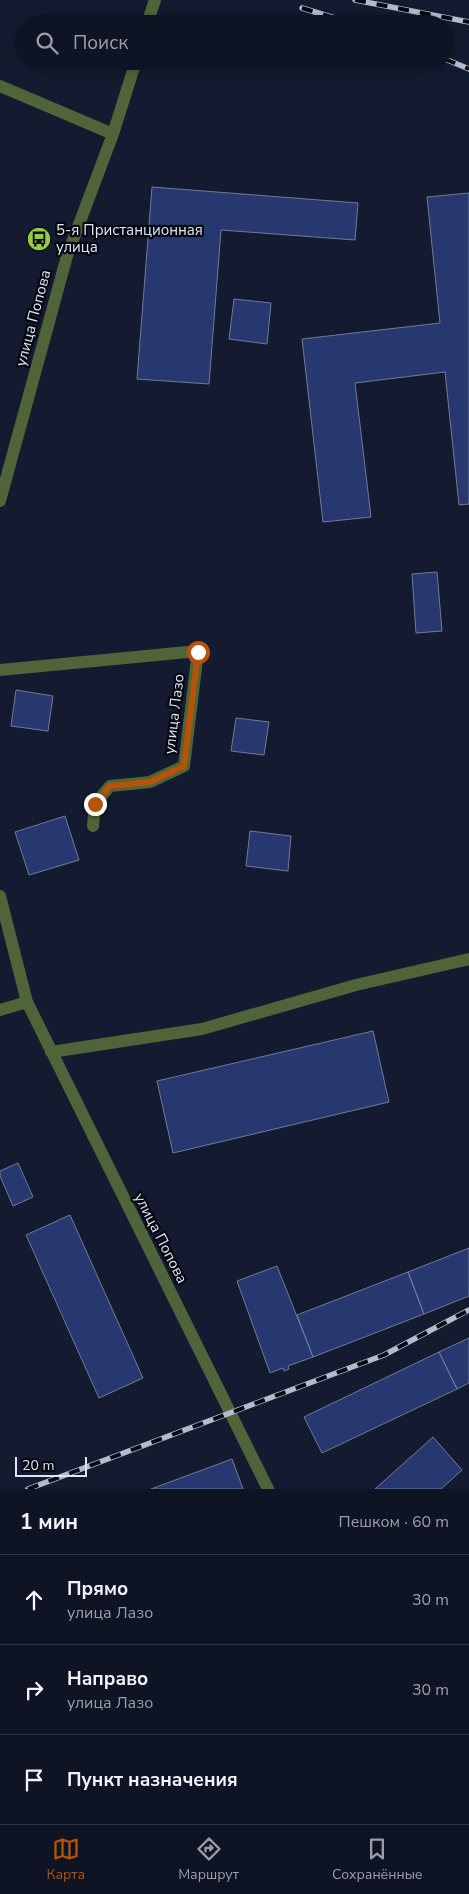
<!DOCTYPE html>
<html lang="ru">
<meta charset="utf-8">
<style>
body{margin:0;font-family:"Nunito Sans",sans-serif;background:#1d2131;color:#f1f3f6}
.scale{position:absolute;left:15px;bottom:12px;width:72px;box-sizing:border-box;padding-left:5px;border:2px solid #dfe5f3;border-top:0;font-size:14px;line-height:18px;white-space:nowrap;color:#dfe5f3;-webkit-text-stroke:4px #04070f;paint-order:stroke}
.stop{position:absolute;width:15px;height:15px;margin:-11px;border:4px solid #b45309;border-radius:50%;background:#fff}
.stop.end{background:#b45309;border-color:#fff;box-shadow:0 1px 5px #0008}
.list{margin:0;padding:0;list-style:none}
h2{display:flex;justify-content:space-between;align-items:center;height:65px;margin:0;padding:0 20px;font-size:21px}
h2 small{font-size:16px;font-weight:400;color:#9b9ea6}
.list li{display:grid;grid-template-columns:32px 1fr auto;gap:15px;align-items:center;box-sizing:border-box;height:90px;padding:0 20px;border-top:1px solid #2f3341}
.list b{display:block;font-size:19px;white-space:nowrap}
.list p{margin:0;font-size:16px;white-space:nowrap;color:#9b9ea6}
.list em{font-size:16px;font-style:normal;color:#9b9ea6}
.icon{flex:none;width:28px;height:28px;fill:none;stroke:currentColor;stroke-width:2;stroke-linecap:round;stroke-linejoin:round}
.map{position:relative;flex:none;width:469px;height:1489px;overflow:hidden}
.search{position:absolute;background:#0f1424;box-shadow:0 2px 12px #0003;left:15px;right:15px;top:15px;height:55px;display:flex;align-items:center;gap:12px;box-sizing:border-box;padding:0 18px;border-radius:28px;color:#9b9ea6;font-size:19px}
.sheet{height:335px;background:#0f1424}
nav{display:flex;justify-content:space-around;align-items:center;box-sizing:border-box;height:70px;border-top:1px solid #2f3341;background:#0f1424;font-size:14px;color:#9b9ea6}
nav a{display:grid;justify-items:center;gap:2px}
nav .on{color:#b45309}
.map>svg:first-child{display:block}
.building{fill:#273770;stroke:#717b95}
.lines{fill:none;stroke-linecap:round;stroke-linejoin:round}
.minor{stroke:#4f6539;stroke-width:12}
.rail-casing{stroke:#b4baca;stroke-width:5.5}
.rail{stroke:#04070f;stroke-width:4;stroke-dasharray:11;stroke-linecap:butt}
.route{stroke:#b45309;stroke-width:6}
.labels{text-anchor:middle;dominant-baseline:central;stroke-width:4.5;stroke-linejoin:round;paint-order:stroke}
.poi-label{font-size:15px;fill:#dfe5f3;stroke:#04070f;text-anchor:start}
.street-label{font-size:15px;fill:#dfe5f3;stroke:#04070f}
</style>
<div class="map">
<svg width="469" height="1489" viewBox="0 0 469 1489">
<rect width="100%" height="100%" fill="#141b30"/>
<path class="building" d="M152 187 358 203 355 240 221 230 209 384 137 379Z
M469 193V504L459 505 445 372 355 383 371 517 323 522 302 339 440 323 427 197Z
M234 299 271 303 267 344 229 339Z
M437 572 442 631 416 633 412 574Z
M16 690 53 696 48 731 11 726Z
M236 718 269 722 264 755 231 751Z
M65 816 79 860 29 875 15 832Z
M250 831 291 836 288 871 246 866Z
M373 1031 389 1102 173 1153 157 1081Z
M18 1163 33 1197 13 1206 0 1176V1171Z
M70 1215 143 1378 99 1398 26 1235Z
M469 1248V1296L424 1314 408 1272Z
M277 1266 313 1357 288 1366 289 1369 284 1371 283 1368 270 1373 237 1281Z
M408 1272 424 1314 313 1357 297 1315Z
M469 1338V1383L457 1389 439 1352Z
M439 1352 457 1389 322 1453 304 1417Z
M433 1437 462 1470 441 1489H375Z
M232 1459 243 1489H151Z"/>
<g class="lines">
<path class="minor" d="M147 24 155 0
M0 86 113 134
M0 501 67 256 113 134 136 61
M0 670 198 651 184 766 150 782 110 786 95 804 93 826
M0 896 27 1002 268 1489
M0 1010 27 1002
M51 1052 202 1029 356 985 469 959"/>
<g class="rail-casing">
<path id="rail" d="M355 0 469 22
M302 8 354 24
M445 59 469 69
M28 1489 384 1355 469 1310"/>
</g>
<use href="#rail" class="rail"/>
</g>
<g class="lines">
<path class="route" d="M95 804 110 786 150 782 184 766 198 652"/>
</g>
<defs>
<g id="bus-disc" transform="scale(1.25)"><circle r="9.5" fill="#90cd41" stroke="#04070f"/><path d="M-5-6H5V4H4V6H2V4H-2V6H-4V4H-5ZM-3.5-4V0h7V-4ZM-3.5 1.2v1.5H-2V1.2ZM2 1.2v1.5H3.5V1.2Z" fill="#111"/></g>
</defs>
<g fill-rule="evenodd">
<use href="#bus-disc" x="39" y="239"/>
</g>
<g class="labels">
<g class="poi-label">
<text x="56" y="230">5-я Пристанционная<tspan x="56" dy="17">улица</tspan></text>
</g>
<g class="street-label">
<text transform="translate(33 318) rotate(-75)">улица Попова</text>
<text transform="translate(174 714) rotate(-83)">улица Лазо</text>
<text transform="translate(161 1238) rotate(63)">улица Попова</text>
</g>
</g>
</svg>
<div class="scale">20 m</div>
<div class="stop" style="left:198px;top:652px"></div>
<div class="stop end" style="left:95px;top:804px"></div>
<div class="search"><svg class="icon" aria-label="search" viewBox="0 0 24 24"><circle cx="10" cy="10" r="6"/><path d="M15 15l6 6"/></svg>Поиск</div>
</div>
<section class="sheet">
<h2>1 мин<small>Пешком · 60 m</small></h2>
<ul class="list">
<li><svg class="icon" aria-label="ahead" viewBox="0 0 24 24"><path d="M12 20V5M6 11l6-6 6 6"/></svg><div><b>Прямо</b><p>улица Лазо</p></div><em>30 m</em></li>
<li><svg class="icon" aria-label="right" viewBox="0 0 24 24"><path d="M7 20v-9h11M14 6l5 5-5 5"/></svg><div><b>Направо</b><p>улица Лазо</p></div><em>30 m</em></li>
<li><svg class="icon" aria-label="arrive" viewBox="0 0 24 24"><path d="M6 21V4h12l-3 4 3 4H6"/></svg><div><b>Пункт назначения</b></div></li>
</ul>
</section>
<nav>
<a class="on"><svg class="icon" aria-label="map" viewBox="0 0 24 24"><path d="M3 6l6-2 6 2 6-2v14l-6 2-6-2-6 2zM9 4v14M15 6v14"/></svg>Карта</a>
<a><svg class="icon" aria-label="directions" viewBox="0 0 24 24"><path d="M12 3l9 9-9 9-9-9zM9 14v-3h6M13 9l2 2-2 2"/></svg>Маршрут</a>
<a><svg class="icon" aria-label="saved" viewBox="0 0 24 24"><path d="M7 4h10v16l-5-4-5 4z"/></svg>Сохранённые</a>
</nav>
